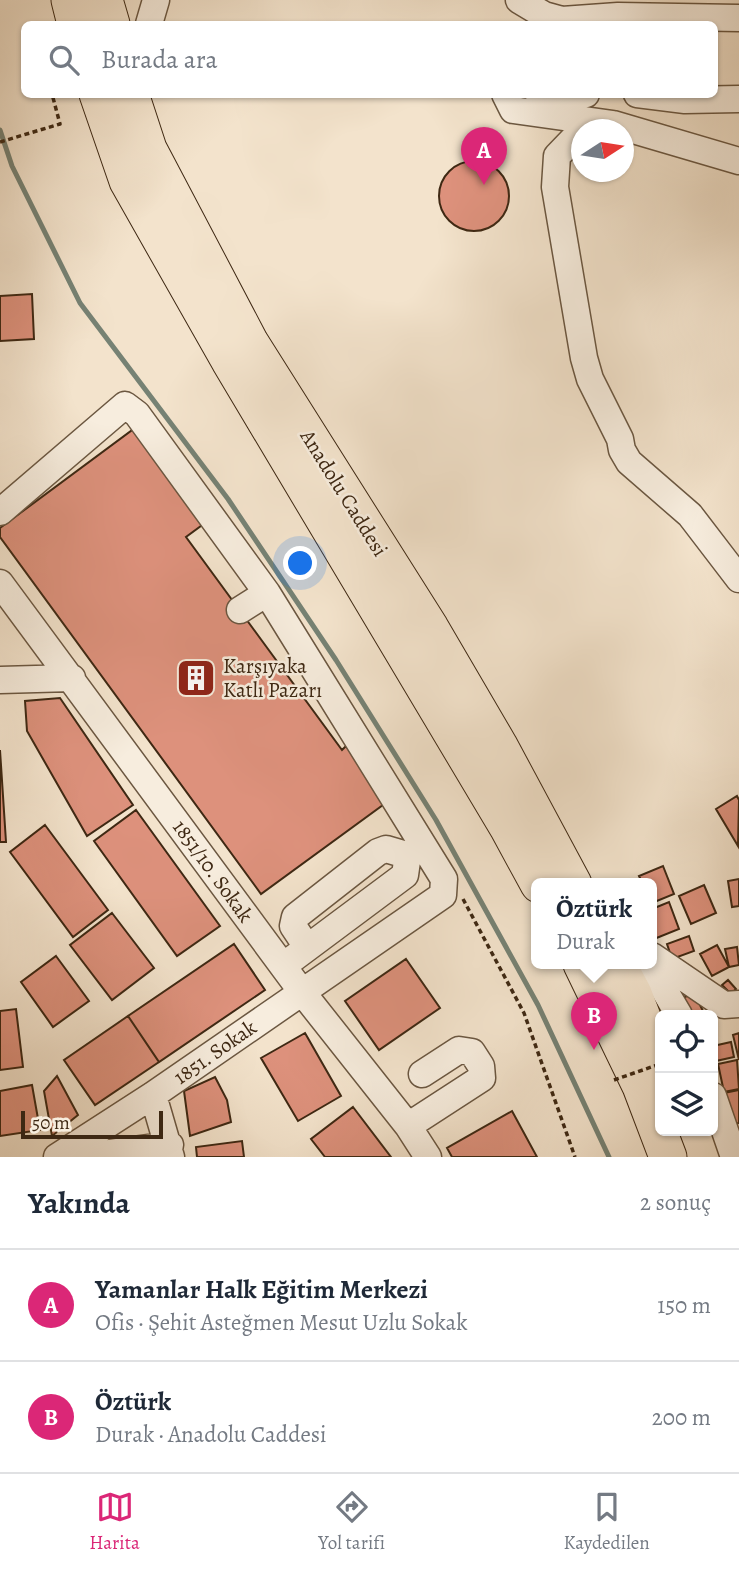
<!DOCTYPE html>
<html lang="tr">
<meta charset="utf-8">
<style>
body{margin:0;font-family:Alegreya,serif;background:#f2f2f3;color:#1f2937}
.controls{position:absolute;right:21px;bottom:21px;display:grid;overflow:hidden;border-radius:10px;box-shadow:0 2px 5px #0004}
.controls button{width:63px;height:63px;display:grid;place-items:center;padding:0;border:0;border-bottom:2px solid #e0e1e3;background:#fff;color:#1f2937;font:35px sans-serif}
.compass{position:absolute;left:571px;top:119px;width:63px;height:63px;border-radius:50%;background:#fff;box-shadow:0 2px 5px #0004;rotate:78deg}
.scale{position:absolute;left:21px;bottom:18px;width:142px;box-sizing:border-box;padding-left:7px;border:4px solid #3e2813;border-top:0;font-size:19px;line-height:24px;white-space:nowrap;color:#3e2813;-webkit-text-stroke:5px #f7edde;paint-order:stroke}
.you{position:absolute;left:301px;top:564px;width:24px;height:24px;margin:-18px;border:5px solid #fff;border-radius:50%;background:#1a73e8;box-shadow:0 0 0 10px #1a73e833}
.badge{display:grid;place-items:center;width:46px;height:46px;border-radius:50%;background:#db2777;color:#fff;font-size:23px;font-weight:700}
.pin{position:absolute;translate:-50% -58px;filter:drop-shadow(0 2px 4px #0008)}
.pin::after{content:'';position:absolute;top:37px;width:24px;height:21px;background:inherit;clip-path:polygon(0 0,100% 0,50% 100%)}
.popup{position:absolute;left:531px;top:878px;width:126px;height:91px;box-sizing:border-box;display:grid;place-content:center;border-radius:10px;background:#fff;filter:drop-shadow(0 2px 5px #0005);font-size:23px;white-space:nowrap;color:#747a83}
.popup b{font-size:26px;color:#1f2937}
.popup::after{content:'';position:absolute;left:50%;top:100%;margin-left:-14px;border:14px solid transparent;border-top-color:#fff}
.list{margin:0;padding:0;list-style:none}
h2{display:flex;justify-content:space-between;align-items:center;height:91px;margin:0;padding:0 28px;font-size:30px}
h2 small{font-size:23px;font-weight:400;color:#747a83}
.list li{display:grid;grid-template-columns:46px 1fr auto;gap:21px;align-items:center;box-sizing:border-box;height:112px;padding:0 28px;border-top:2px solid #e0e1e3}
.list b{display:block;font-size:26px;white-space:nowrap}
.list p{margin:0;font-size:23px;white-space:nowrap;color:#747a83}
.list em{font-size:23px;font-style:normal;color:#747a83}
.icon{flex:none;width:38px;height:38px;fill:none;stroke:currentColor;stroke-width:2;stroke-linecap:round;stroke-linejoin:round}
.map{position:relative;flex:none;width:739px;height:1157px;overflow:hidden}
.search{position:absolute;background:#fff;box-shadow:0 2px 5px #0004;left:21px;right:21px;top:21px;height:77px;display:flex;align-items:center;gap:18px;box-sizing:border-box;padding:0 24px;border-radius:10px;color:#747a83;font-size:26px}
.sheet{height:315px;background:#fff}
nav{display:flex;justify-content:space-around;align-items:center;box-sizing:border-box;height:98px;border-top:2px solid #e0e1e3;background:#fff;font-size:19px;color:#747a83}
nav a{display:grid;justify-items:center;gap:4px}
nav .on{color:#db2777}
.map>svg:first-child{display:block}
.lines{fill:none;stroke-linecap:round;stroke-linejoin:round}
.stream{stroke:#768274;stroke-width:5}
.building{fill:#dd917c;stroke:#3e2813;stroke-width:2}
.minor-casing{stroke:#6b5741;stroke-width:29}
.highway-casing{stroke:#3e2813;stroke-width:39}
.path{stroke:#3e2813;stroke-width:3.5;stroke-dasharray:5 3.5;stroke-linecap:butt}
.minor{stroke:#f7edde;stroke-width:26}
.highway{stroke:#f3e3cc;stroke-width:37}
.path-bridge{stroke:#3e2813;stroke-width:3.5;stroke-dasharray:5 3.5;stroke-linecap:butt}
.labels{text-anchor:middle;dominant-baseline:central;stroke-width:5;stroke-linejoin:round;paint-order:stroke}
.street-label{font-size:21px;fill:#3e2813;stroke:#f7edde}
.poi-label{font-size:21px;fill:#3e2813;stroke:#f7edde;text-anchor:start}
</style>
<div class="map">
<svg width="739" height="1157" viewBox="0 0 739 1157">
<rect width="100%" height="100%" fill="#f3e3cc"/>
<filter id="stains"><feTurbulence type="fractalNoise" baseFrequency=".00286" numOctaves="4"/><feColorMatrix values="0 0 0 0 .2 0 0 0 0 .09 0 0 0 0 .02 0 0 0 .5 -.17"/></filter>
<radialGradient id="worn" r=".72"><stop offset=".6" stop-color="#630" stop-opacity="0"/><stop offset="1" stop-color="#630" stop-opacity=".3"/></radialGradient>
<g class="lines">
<path class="stream" d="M0 130 12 166 80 303 228 499 336 660 436 820 538 1005 609 1157"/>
</g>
<path class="building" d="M439 196a35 35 0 1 1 70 0a35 35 0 1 1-70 0Z
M32 294 34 339 0 341V296Z
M139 425 209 520 186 537 342 750 346 746 387 802 261 894 0 537V528Z
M60 698 133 805 87 836 27 731 25 701Z
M0 750 6 842H0Z
M737 796 739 800 738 846 716 809Z
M136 810 220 926 177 956 94 841Z
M45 825 108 910 73 937 10 852Z
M663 866 674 894 652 903V884H643L639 876Z
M739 879V906L732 907 728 881Z
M704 885 716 913 691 924 679 896Z
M669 902 679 929 654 939 652 909Z
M112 913 154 968 112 1000 70 945Z
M689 936 694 951 672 959 667 944Z
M234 944 265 990 159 1062 128 1016Z
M717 945 729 967 712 976 700 954Z
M737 947 739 965 729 967 725 949Z
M56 956 89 1001 53 1027 21 982Z
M406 959 440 1008 379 1050 345 1001Z
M728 980 736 989 731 994 722 985Z
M694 993 705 1015H688L680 999Z
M16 1009 23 1067 0 1070V1011Z
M128 1016 159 1062 95 1105 64 1060Z
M305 1033 341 1096 298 1121 261 1058Z
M739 1033V1060L733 1035Z
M731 1042 734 1057 716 1061 713 1046Z
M737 1060 739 1089 724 1092 718 1064Z
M57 1076 78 1115 52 1136 44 1091Z
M215 1077 227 1100 231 1122 190 1136 184 1091Z
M32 1085 40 1130 0 1136V1091Z
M739 1090V1123L730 1125 719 1094Z
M353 1107 391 1157H325L311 1139Z
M512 1111 537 1157H452L447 1148Z
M242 1141 244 1157H197L196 1147Z"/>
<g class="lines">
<g class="minor-casing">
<path id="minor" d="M519 0 544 15 562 20 618 16 739 18
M149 24 156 0
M505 94 513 110 613 124 739 161
M637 94 685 100 739 99
M532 110 586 94
M582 130 557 156 555 187 584 358 590 379 620 439 622 450 629 462 690 515 739 579
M0 512 125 405 137 414 267 593
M0 583 302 992 408 1126 428 1157
M0 680 72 678
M652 956 724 1005 739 1004
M649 964 679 1015
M283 966 405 875 407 861 403 854 386 849 378 852 295 917 293 926 307 947
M153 1095 171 1157
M713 1096 734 1157
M408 1126 482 1078 481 1066 472 1052 459 1050 422 1074
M57 1157 153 1095 443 895 444 879 267 593 240 610
M80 1157 170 1145"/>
</g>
<g class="highway-casing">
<path id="highway" d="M70 0 76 24
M104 0 111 24
M98 94 128 181 230 361 508 827 539 884
M130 94 148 149 250 343 430 628 499 746 573 884
M582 964 641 1086 668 1157
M617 964 633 994 660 1064"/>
</g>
<path class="path" d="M0 142 60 124 52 94
M463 899 524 1013 575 1157"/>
<use href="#minor" class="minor"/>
<use href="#highway" class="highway"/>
<path class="path-bridge" d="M614 1080 660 1064"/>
</g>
<defs>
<g id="building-square" transform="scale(2.0125)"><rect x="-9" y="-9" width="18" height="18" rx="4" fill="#8f2418" stroke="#f7edde"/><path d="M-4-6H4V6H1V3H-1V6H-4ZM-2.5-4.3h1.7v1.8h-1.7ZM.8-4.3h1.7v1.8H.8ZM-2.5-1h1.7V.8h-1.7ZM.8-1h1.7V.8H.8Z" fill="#fff"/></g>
</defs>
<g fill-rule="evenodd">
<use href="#building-square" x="196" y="678"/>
</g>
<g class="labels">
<g class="street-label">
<text transform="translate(344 493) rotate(58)">Anadolu Caddesi</text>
<text transform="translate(213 871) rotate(54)">1851/10. Sokak</text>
<text transform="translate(215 1052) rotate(-35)">1851. Sokak</text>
</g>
<g class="poi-label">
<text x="223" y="666">Karşıyaka<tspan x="223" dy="24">Katlı Pazarı</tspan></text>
</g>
</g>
<rect width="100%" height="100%" filter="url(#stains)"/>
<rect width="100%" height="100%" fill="url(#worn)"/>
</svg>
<div class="controls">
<button><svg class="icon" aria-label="locate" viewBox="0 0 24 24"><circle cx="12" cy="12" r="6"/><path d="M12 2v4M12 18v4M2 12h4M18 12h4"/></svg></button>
<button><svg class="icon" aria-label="layers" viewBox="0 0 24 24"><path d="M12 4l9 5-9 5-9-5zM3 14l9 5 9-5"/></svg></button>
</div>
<svg class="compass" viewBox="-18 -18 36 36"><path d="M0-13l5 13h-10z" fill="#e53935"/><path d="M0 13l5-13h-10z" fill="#747a83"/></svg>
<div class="scale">50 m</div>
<div class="you"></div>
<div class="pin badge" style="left:484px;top:185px">A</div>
<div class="pin badge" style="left:594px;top:1050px">B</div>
<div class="popup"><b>Öztürk</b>Durak</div>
<div class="search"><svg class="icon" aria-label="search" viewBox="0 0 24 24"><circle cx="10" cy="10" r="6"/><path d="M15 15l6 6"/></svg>Burada ara</div>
</div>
<section class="sheet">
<h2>Yakında<small>2 sonuç</small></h2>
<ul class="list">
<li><span class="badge">A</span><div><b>Yamanlar Halk Eğitim Merkezi</b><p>Ofis · Şehit Asteğmen Mesut Uzlu Sokak</p></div><em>150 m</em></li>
<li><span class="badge">B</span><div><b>Öztürk</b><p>Durak · Anadolu Caddesi</p></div><em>200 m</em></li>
</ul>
</section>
<nav>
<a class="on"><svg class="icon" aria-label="map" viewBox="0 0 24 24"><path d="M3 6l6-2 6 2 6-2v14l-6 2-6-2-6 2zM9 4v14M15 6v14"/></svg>Harita</a>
<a><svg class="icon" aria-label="directions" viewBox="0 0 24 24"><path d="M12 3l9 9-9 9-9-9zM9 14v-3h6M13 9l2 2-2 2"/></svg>Yol tarifi</a>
<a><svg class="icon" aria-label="saved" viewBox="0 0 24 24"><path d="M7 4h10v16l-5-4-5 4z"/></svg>Kaydedilen</a>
</nav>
